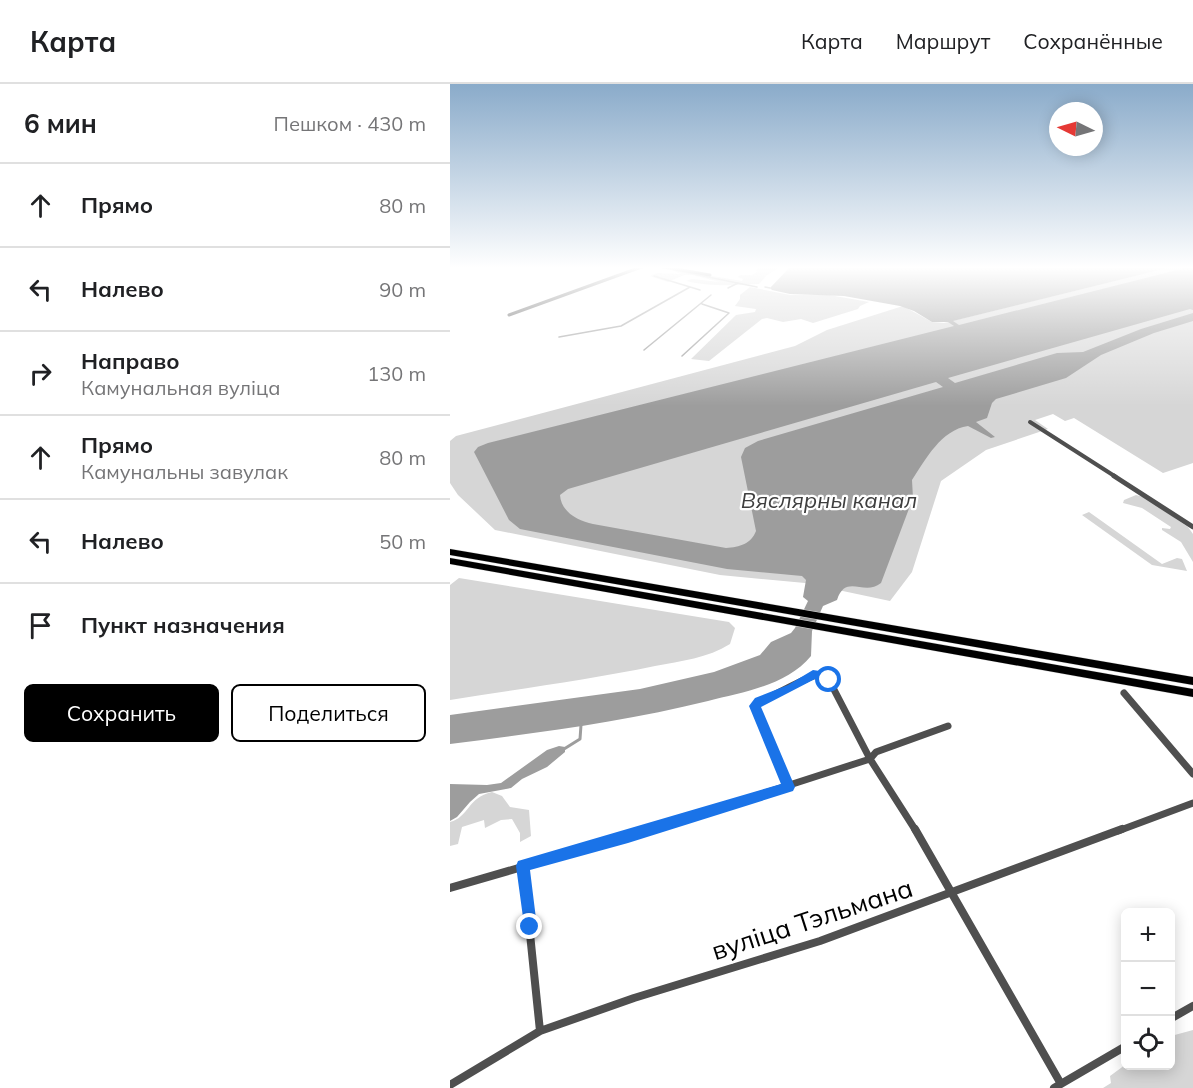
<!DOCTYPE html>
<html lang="ru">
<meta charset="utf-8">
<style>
body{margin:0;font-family:Mulish,sans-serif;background:#f6f6f6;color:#202124}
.controls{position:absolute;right:18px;bottom:18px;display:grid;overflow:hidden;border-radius:9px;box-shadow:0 3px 15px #0003}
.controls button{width:54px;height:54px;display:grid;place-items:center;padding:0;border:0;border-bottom:2px solid #e0e0e0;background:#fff;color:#202124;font:30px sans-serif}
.compass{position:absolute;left:599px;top:18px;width:54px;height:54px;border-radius:50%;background:#fff;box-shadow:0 3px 15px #0003;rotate:275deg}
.stop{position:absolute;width:18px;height:18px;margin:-14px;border:4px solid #1a73e8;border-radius:50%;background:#fff}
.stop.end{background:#1a73e8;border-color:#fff;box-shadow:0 2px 6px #0008}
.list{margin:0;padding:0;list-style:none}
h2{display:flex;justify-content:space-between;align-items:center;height:78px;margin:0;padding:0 24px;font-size:26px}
h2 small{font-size:20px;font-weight:400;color:#757577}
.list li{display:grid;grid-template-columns:39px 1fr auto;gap:18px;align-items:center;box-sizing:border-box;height:84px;padding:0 24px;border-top:2px solid #e0e0e0}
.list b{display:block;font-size:22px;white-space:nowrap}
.list p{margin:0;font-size:20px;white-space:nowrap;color:#757577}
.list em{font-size:20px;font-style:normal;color:#757577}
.actions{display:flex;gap:12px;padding:18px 24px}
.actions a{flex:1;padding:14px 0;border:2px solid #000;border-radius:9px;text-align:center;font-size:21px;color:#000}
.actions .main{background:#000;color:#fff}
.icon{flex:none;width:33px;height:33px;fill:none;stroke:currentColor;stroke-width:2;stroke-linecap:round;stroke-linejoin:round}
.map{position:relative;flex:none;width:743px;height:1004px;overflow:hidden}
header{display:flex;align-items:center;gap:36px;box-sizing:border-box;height:84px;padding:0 30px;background:#fff;border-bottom:2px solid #e0e0e0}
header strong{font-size:28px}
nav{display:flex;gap:33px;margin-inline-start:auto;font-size:21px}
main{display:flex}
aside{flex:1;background:#fff}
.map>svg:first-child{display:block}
.green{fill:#d6d6d6}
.water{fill:#9d9d9d;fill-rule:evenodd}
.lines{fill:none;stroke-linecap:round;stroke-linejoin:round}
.stream-far1{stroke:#9d9d9d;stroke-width:1.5}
.stream{stroke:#9d9d9d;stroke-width:3}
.trunk-casing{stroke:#dbdbdb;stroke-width:1}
.minor-far4{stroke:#4f4f4f;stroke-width:3}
.minor-far3{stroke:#4f4f4f;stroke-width:4}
.minor-far2{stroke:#4f4f4f;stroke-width:5}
.minor-far1{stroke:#4f4f4f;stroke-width:7}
.minor{stroke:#4f4f4f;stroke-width:8}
.trunk{fill:#000;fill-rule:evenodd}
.route{fill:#1a73e8}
.labels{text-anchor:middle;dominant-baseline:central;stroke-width:4.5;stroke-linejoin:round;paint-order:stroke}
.water-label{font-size:22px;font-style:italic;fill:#3e3e3e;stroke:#fff}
.near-street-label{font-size:26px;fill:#000;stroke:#fff}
</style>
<header>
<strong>Карта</strong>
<nav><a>Карта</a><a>Маршрут</a><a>Сохранённые</a></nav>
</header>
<main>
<aside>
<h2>6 мин<small>Пешком · 430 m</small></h2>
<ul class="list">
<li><svg class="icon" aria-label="ahead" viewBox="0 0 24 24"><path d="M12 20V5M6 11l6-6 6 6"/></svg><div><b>Прямо</b></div><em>80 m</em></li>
<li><svg class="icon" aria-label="left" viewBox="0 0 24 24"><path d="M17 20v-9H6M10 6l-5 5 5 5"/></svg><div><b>Налево</b></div><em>90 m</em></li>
<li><svg class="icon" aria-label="right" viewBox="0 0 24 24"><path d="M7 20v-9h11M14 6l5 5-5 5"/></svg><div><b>Направо</b><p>Камунальная вуліца</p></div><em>130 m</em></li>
<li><svg class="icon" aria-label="ahead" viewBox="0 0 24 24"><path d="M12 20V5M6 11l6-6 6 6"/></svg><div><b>Прямо</b><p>Камунальны завулак</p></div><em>80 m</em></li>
<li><svg class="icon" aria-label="left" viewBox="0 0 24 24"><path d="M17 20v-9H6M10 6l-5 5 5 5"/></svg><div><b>Налево</b></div><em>50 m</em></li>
<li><svg class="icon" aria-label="arrive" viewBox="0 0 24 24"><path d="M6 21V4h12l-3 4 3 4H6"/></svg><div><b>Пункт назначения</b></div></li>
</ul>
<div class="actions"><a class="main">Сохранить</a><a>Поделиться</a></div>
</aside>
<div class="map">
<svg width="743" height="1004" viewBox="0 0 743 1004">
<rect width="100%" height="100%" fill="#fff"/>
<path class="green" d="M314 182H332L317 191 309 200C285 201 260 203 236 197L242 195 270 198 242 191H234L218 198 200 192 207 189 231 190 224 187 227 186 292 197 293 195 288 193 290 191H302L308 187 305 186Z
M726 182H743V379L713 389 624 334 615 337 603 330 585 336 598 345 536 366 491 397 462 488 440 517 355 499 270 491 45 446 8 411 0 399V357L6 352 345 262 377 246 453 222 482 238 494 239Z
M300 203 340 211H379L419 218 410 222 408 225 363 239 351 235 333 238 317 234 312 235 259 277 241 275 286 231 305 228 306 225 285 222 290 215V211Z
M686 411 694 413 738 443 743 450V478L731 458 712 446V444L720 445 721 443 692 424 673 419 674 416Z
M639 428 712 480 727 474 732 475 737 487 702 481 632 431Z
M9 494 279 538 285 544 280 560C258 574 231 577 205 582 138 596 68 605 0 616V501Z
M42 708 52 712 60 723 79 726 81 752 70 758V749L62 735 51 736 35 744 34 736 12 743 8 760 0 762V738C19 733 17 714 42 708Z
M743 946V1004H653L661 999 660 992 675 981 720 982 721 952Z"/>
<path class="water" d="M341 182H726L503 237 509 241 743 182V226L740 225 498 294 505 299 607 269 633 268 691 245 743 229V237L704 249 651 271 616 294 546 315 542 319 537 334 526 338 545 353 541 354 518 342C491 346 476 375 462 396L463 414 431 499C414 513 396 489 387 516L373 522 362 547 361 572C336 602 293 608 258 617 173 638 87 649 0 660V631L190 605 264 588 310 571 321 558 341 549 345 544 358 517 353 513 356 496 352 492 277 485 70 445 59 436 24 368 28 363 38 359 504 242 498 238H482L464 227 450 222 394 212 340 210 322 206 320 204ZM486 298 493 303 308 357 295 364 291 373 306 447C301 460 290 463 276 464L143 440C128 437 111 428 110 411L118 405Z
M109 662 115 663V668L97 683 72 695 61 704 29 710 20 718 7 733 0 737V700L37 701 51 699 97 666Z"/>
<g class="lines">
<path class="stream-far1" d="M165 182H184
M201 182 210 183
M224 186 307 203
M204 192 250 206
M315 203 320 204
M278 204 288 199
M109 253 171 242 240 203
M194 266 261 211
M232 272 279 229 252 220"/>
<path class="stream" d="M114 665 130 655 131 641"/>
<g class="trunk-casing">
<path id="trunk" d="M0 465 743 593V601L0 471Z
M0 474 743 605V613L0 480Z"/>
</g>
<path class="minor-far4" d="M208 182 260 191
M59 231 194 182"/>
<path class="minor-far3" d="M580 338 666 393"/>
<path class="minor-far2" d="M664 392 743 443"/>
<path class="minor-far1" d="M674 609 743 690
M338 703 305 622C308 618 361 592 366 591 372 590 374 593 379 596L420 675 466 747
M197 747 420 675 426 668 498 642
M668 747 743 719"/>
<path class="minor" d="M465 745 611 1000
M73 782 90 947
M0 804 202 745
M720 935 743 922
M0 1001 90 947 184 914 370 857 672 745
M604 1004 676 962"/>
<use href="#trunk" class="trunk"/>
</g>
<linearGradient id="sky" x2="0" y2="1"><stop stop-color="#8aabca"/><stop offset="0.57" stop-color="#fff"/><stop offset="1" stop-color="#fff" stop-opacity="0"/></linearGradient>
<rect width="743" height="322" fill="url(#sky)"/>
<path class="route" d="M363 586 376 588 385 596 379 600 365 595 311 623 345 703 343 707 178 759 80 786 87 843 85 848 80 850 75 848 66 782 68 777 331 700 299 622 305 614 338 601Z"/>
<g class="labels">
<g class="water-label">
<text x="379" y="416">Вяслярны канал</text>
</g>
<g class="near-street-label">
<text transform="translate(362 835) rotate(-18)">вуліца Тэльмана</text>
</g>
</g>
</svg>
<div class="controls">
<button>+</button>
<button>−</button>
<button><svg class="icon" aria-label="locate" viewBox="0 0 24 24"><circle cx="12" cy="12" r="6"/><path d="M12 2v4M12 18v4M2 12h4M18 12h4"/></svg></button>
</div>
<svg class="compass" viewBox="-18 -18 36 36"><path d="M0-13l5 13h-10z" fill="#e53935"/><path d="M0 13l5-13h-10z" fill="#757577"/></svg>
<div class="stop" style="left:379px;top:596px"></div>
<div class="stop end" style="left:80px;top:843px"></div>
</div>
</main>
